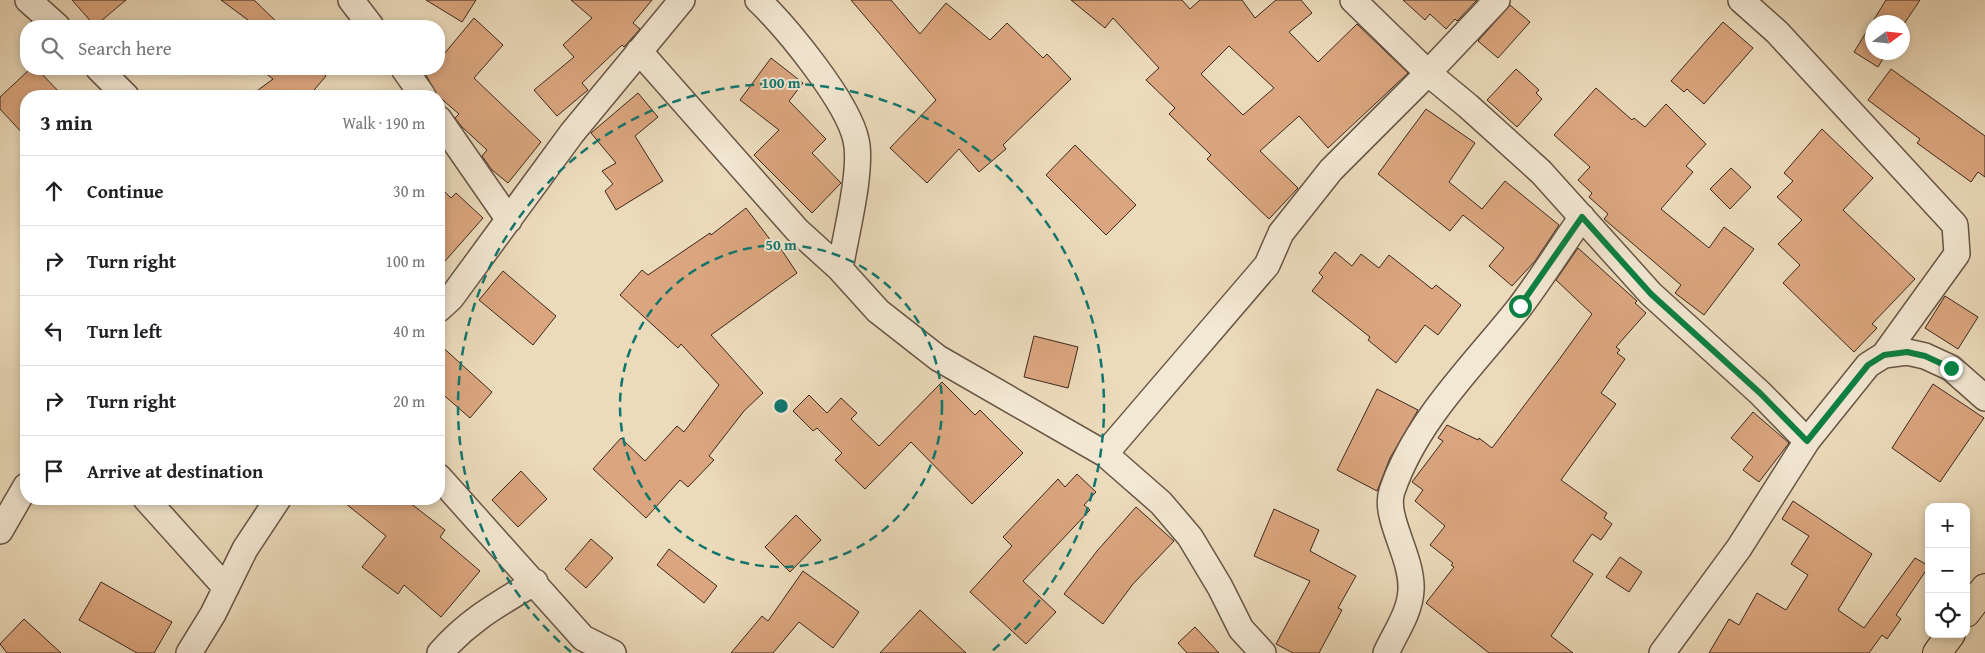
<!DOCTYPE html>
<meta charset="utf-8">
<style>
body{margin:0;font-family:"Gentium Book Plus",serif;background:#f6f6f6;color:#202124}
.controls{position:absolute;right:15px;bottom:15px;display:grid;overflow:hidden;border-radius:10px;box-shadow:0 2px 8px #0003}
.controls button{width:45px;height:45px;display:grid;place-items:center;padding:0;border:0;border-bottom:1px solid #e0e0e0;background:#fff;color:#202124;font:25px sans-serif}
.compass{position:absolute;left:1865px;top:15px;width:45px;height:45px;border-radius:50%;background:#fff;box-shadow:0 2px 8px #0003;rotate:75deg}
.stop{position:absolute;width:15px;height:15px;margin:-11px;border:4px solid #0b8043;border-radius:50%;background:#fff}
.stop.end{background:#0b8043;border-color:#fff;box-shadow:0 1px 5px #0008}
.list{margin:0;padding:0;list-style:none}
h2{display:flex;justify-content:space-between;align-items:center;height:65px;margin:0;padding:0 20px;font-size:21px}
h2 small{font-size:16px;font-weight:400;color:#757577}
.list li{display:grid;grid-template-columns:32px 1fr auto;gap:15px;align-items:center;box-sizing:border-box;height:70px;padding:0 20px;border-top:1px solid #e0e0e0}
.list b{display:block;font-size:19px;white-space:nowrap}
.list em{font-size:16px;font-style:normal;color:#757577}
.icon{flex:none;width:28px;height:28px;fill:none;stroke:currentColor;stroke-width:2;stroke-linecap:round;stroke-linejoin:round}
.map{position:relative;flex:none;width:1985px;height:653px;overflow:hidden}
.search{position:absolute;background:#fff;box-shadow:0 2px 8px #0003;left:20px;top:20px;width:425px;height:55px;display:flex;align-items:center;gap:12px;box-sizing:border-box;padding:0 18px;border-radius:20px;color:#757577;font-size:19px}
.panel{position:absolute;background:#fff;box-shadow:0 2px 8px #0003;left:20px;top:90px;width:425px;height:415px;border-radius:20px}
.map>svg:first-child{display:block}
.building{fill:#dba67f;stroke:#3c281f;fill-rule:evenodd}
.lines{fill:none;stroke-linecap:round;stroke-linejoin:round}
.minor-casing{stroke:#685546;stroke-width:28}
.primary-casing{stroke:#3c281f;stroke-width:30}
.minor{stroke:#f3e8d3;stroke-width:25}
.primary{stroke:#ecdbbb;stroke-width:28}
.route{stroke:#0b8043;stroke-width:6}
.ring{fill:none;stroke:#0f766e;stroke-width:2.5;stroke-dasharray:9 6}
.centre{fill:#0f766e;stroke:#f3e8d3;stroke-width:2.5}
.ring-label{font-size:15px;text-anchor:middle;font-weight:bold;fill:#0f766e;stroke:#f3e8d3;stroke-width:4;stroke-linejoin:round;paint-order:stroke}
</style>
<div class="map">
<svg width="1985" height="653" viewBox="0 0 1985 653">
<rect width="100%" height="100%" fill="#ecdbbb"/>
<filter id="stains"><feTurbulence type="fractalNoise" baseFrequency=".004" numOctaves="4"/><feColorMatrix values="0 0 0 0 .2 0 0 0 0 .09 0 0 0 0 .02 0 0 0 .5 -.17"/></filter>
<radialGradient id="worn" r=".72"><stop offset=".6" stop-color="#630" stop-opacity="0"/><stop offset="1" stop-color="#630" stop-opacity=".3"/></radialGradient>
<path class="building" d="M72 0H126L95 26Z
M221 0H254L281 26H256Z
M426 0H476L462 22Z
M571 0H652L633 23 640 29 624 47 622 45 582 83 588 90 557 116 534 90 574 57 563 45 592 18Z
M851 0H891L920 34 946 3 990 40 1007 23 1043 58 1047 54 1071 79 1003 145 1006 149 979 172 959 149 927 183 890 148 936 100Z
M1071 0H1182L1190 9 1200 0H1242L1255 18 1276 0H1301L1312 13 1289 32 1318 62 1357 24 1408 73 1328 148 1299 116 1260 151 1298 188 1269 219 1207 159 1211 155 1169 114 1175 108 1146 80 1159 68 1113 18 1105 28ZM1229 46 1274 88 1243 115 1201 74Z
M1403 0H1477L1457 21 1455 19 1446 29 1430 14 1425 20Z
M1886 0H1920L1902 27V22H1872V52H1887L1878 67 1854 52Z
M1510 5 1530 22 1498 58 1478 41Z
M474 18 503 45 474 78 541 142 508 183 492 170 482 156 487 150 462 127 455 118 459 114 437 95 426 75 432 69H439V60Z
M1723 22 1753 48 1704 104 1687 89 1684 92 1671 81Z
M771 58 803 83 789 101 826 139 812 153 841 183 812 213 754 155 779 130 740 100Z
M30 69H37L63 96H26V137L0 109V97Z
M260 69H318L326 76 309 96H250L273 79Z
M1516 69 1539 90 1536 93 1542 99 1517 127 1487 100Z
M1891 69 1985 136V177L1978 172 1971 182 1917 143 1920 139 1868 100Z
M1596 88 1632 120 1634 118 1645 127 1666 104 1706 144 1686 166 1693 172 1661 209 1709 248 1724 227 1754 249 1704 315 1675 293 1681 285 1604 219 1608 214 1589 197 1592 193 1578 180 1590 167 1554 135Z
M638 93 658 117 635 136 663 181 616 210 605 191 613 184 602 171 616 163 591 133Z
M1426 109 1475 143 1449 182 1482 209 1505 181 1559 225 1535 261 1512 286 1489 266 1504 248 1463 215 1450 231 1378 174Z
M1822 129 1873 178 1843 210 1915 279 1872 324 1877 328 1854 352 1783 283 1800 265 1778 244 1802 220 1777 197 1793 181 1784 173Z
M1075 145 1136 205 1106 235 1046 175Z
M1731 168 1751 187 1730 209 1710 189Z
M439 186 451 198 456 193 483 218 439 268Z
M746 208 772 242 775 240 797 273 711 335 763 393 744 411 709 456 714 460 688 487 680 480 646 518 593 469 621 438 645 461 677 426 684 432 719 385 681 344 678 348 620 295 642 270 648 275 710 233 711 235Z
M1578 248 1637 301 1635 303 1646 313 1616 347 1620 350 1617 353 1625 359 1601 393 1616 404 1561 480 1607 513 1604 518 1612 524 1601 540 1592 534 1573 561 1593 574 1551 636 1573 653H1489L1426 603 1454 567 1451 565 1453 563 1430 545 1445 526 1415 501 1423 490 1412 482 1443 441 1438 438 1447 425 1478 440 1479 438 1492 448 1558 361 1592 314 1556 280Z
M1335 252 1352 266 1361 254 1379 268 1389 255 1432 289 1436 285 1461 305 1438 335 1425 325 1396 363 1368 340 1370 337 1312 291 1323 277 1319 273Z
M503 271 556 316 533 345 479 300Z
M1945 296 1978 317 1958 349 1925 328Z
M1034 336 1078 347 1068 388 1024 377Z
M439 344 492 392 470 418 439 391Z
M942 382 975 415 980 410 1023 453 972 504 911 442 865 489 835 460 842 453 817 428 813 431 793 411 809 395 827 413 841 398 857 413 851 419 879 446Z
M1933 384 1984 418 1940 482 1892 448Z
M1377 389 1418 410 1390 458 1377 491 1337 470Z
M1753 412 1789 443 1759 482 1743 470 1753 457 1731 438Z
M521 471 547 499 518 527 492 500Z
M1077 474 1096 492 1084 505 1090 510 1023 581 1056 612 1026 644 970 592 1012 546 1003 537 1058 479 1065 487Z
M340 499H405L445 530 440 537 480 571 441 617 404 585 398 594 362 567 386 536Z
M1793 501 1872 554 1838 610 1864 628 1915 558 1929 566 1896 615 1901 619 1887 639 1882 635 1869 653H1709L1729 619 1739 625 1757 593 1786 610 1808 575 1791 564 1809 536 1782 519Z
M1136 507 1174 541 1133 584 1103 624 1064 594 1097 551Z
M1274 509 1319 530 1310 551 1356 576 1338 608 1342 610 1319 653H1293L1276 644 1310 581 1254 556Z
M796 515 821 540 790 572 765 547Z
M591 539 613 558 586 588 565 569Z
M669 549 717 586 704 603 657 565Z
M1620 557 1642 572 1629 592 1606 577Z
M803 571 859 612 833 648 799 622 773 653H731L762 616 768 621Z
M101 582 172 622 154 653H137L79 620Z
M920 610 966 653H880Z
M24 619 61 653H7L0 644Z
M1195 627 1219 653H1187L1178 643Z"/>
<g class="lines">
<g class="minor-casing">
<path id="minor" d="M28 0 57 26
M351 0 371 26
M758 0C787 28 848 102 856 140 863 169 845 238 840 269
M1353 0 1428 73 1468 106 1541 172 1651 294 1760 393 1807 441
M1741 0 1777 32 1955 225 1957 254 1884 355
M639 51 797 230 840 269 878 311 938 358 1105 454 1161 503 1190 537 1220 587 1241 629 1263 653
M99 69 126 96
M404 69 423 96
M439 119 509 220
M439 309 451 298 572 133 682 0
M1105 454 1267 265 1281 233 1331 170 1428 73 1497 0
M439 477 583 638 613 653
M146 499 226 588
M0 531 26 486
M189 653 213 614 245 549 278 499
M440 653C469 620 497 605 535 582
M1386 653C1395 633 1410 613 1411 590 1413 557 1383 517 1392 491 1416 420 1473 366 1519 308 1541 279 1561 247 1582 217
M1662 653 1739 548 1807 441 1868 365 1884 355 1907 352 1925 356 1951 368 1985 398"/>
</g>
<g class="primary-casing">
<path id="primary" d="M1966 613 1985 588
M1937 653 1951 634"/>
</g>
<use href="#minor" class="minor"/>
<use href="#primary" class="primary"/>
</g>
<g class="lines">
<path class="route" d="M1520 306 1582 217 1651 294 1760 393 1807 441 1868 365 1884 355 1907 352 1925 356 1951 368"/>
</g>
<g class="ring">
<circle cx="781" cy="406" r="161"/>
<path d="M571 652A323 323 0 1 1 991 652"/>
</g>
<circle cx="781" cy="406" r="8" class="centre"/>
<g class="ring-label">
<text x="781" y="88">100 m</text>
<text x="781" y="250">50 m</text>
</g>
<rect width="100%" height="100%" filter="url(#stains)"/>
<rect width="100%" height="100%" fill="url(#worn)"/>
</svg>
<div class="controls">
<button>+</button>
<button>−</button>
<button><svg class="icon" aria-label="locate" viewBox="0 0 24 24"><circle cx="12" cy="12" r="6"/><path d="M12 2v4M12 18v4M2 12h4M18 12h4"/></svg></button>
</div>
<svg class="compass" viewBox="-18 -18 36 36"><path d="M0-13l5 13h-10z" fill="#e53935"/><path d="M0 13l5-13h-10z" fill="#757577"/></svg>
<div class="stop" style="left:1520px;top:306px"></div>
<div class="stop end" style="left:1951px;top:368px"></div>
<div class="search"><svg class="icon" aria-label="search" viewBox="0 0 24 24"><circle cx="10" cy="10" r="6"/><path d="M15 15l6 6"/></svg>Search here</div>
<section class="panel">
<h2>3 min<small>Walk · 190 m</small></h2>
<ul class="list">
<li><svg class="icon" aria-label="ahead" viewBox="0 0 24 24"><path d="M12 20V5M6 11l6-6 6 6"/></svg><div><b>Continue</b></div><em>30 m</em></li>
<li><svg class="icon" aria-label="right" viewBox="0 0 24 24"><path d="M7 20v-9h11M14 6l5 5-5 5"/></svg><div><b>Turn right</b></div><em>100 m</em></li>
<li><svg class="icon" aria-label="left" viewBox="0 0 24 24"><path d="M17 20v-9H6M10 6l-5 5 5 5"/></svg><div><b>Turn left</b></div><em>40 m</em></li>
<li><svg class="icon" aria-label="right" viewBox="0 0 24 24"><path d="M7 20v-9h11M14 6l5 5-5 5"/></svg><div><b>Turn right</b></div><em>20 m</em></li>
<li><svg class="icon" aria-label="arrive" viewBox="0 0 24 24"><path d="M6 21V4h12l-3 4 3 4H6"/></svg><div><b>Arrive at destination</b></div></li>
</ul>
</section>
</div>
